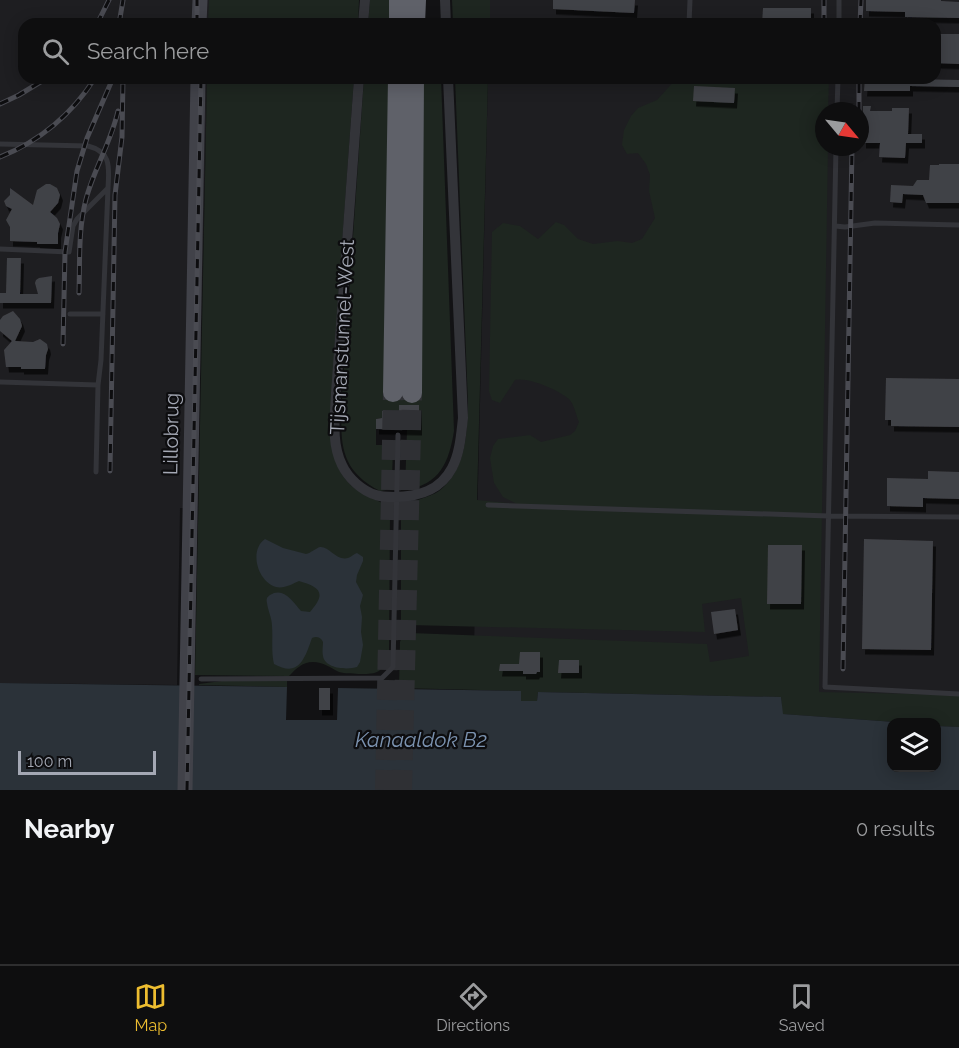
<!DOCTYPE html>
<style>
body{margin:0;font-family:Raleway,sans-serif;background:#171718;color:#f1f3f6}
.controls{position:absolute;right:18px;bottom:18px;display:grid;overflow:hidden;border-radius:12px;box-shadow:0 3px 15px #0003}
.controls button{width:54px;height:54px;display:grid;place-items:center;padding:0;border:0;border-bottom:2px solid #2e2e2f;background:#0e0e0f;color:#f1f3f6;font:30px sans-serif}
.compass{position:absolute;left:815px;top:102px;width:54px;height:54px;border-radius:50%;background:#0e0e0f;box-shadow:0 3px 15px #0003;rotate:119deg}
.scale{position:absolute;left:18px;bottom:15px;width:138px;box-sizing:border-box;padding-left:6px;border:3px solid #a4a8b4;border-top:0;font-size:16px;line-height:21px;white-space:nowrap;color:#a4a8b4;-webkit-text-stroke:4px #0d0d0f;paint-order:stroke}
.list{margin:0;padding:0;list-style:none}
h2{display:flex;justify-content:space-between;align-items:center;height:78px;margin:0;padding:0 24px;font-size:26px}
h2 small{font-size:20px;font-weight:400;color:#9b9c9e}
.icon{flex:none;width:33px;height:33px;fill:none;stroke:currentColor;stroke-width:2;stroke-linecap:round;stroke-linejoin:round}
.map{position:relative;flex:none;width:959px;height:790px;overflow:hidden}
.search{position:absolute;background:#0e0e0f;box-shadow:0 3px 15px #0003;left:18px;right:18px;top:18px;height:66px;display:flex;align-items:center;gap:15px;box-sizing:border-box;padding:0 21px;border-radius:18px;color:#9b9c9e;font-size:22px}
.sheet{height:174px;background:#0e0e0f}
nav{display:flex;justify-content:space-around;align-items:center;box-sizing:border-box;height:84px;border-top:2px solid #2e2e2f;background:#0e0e0f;font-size:16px;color:#9b9c9e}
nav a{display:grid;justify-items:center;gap:3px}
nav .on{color:#edbd30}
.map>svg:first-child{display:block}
.built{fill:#1e1e21;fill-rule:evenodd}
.green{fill:#1e2620}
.water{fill:#2b3239}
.building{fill:#414247;filter:url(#shadow)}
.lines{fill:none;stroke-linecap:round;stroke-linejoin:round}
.highway-tunnel{stroke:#2f3034;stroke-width:20;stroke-dasharray:20 10;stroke-linecap:butt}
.lane{stroke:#333439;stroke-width:5}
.street{stroke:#333439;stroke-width:10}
.secondary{stroke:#414249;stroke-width:15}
.highway{stroke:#5f6169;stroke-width:20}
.rail-casing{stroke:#4a4b52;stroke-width:5}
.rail{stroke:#0d0d0f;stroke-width:3;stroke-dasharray:9;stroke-linecap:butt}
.labels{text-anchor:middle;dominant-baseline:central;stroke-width:4.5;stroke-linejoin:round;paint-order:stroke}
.street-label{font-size:20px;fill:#a4a8b4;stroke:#0d0d0f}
.water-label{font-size:21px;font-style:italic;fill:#7b92af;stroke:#0d0d0f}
</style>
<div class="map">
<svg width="959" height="790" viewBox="0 0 959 790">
<defs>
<filter id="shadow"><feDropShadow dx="3" dy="5.5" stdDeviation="0" flood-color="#0009"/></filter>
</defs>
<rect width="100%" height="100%" fill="#121214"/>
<path class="built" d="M0 0H209V24H24V78H207L197 508H180L177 685 0 683Z
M490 0H959V727L937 726 936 722H895L781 697 473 689 488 78H935V24H490ZM824 111H860V147H824Z"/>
<path class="green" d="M209 0H359L358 24H208Z
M370 0H391V24H368Z
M452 0H490V24H453Z
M207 78H354L334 355 339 469C350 491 366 494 386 505L389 509 390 513 389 658C381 674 375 674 358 674 352 673 345 674 339 672 331 668 323 662 313 662 302 662 296 669 289 676L195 675Z
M364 78H390L389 395H414L421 78H441L454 431C449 462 440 485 405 490L407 430 419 429V406H399V412L382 411V418L376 419V445H393L392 482 386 490 380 491C336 468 341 438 342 396Z
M455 78H488L477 500 517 504 503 497 494 483 490 458 493 446 498 439 530 435 541 442 570 435 575 431 579 422C576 415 574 404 569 399 558 390 529 377 515 380L500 403 492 400 489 391 492 232 503 223 520 226 538 239 556 222 564 225 578 239 593 244 617 241 632 243 642 239 655 218 649 191 650 175 646 164 638 153 627 154 622 145 624 130 631 116 638 108 657 100 677 78H829L828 111H824V147H828L819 692 959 695V727L937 726 936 722H895L782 714 781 697 538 692 537 701H521V691L399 688 400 642C402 636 405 635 410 633L707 644 710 662 749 656 741 598 702 604 705 632 409 625 401 622V515C402 512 403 508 404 506 408 502 431 497 439 491 466 470 467 434 468 403Z
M229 680 287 681V687L199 685V684Z"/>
<path class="water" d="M265 539 283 548 306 554C311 553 316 548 320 547 329 546 336 561 348 558 351 557 354 554 357 553L363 557V561L357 575 356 582 363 595 360 606 362 617 361 632 363 645 360 662 357 667C348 670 325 669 323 656 322 652 323 646 323 642 321 637 316 636 312 638 305 658 299 678 274 664 271 652 273 638 272 626 272 618 268 611 267 603 266 599 267 597 270 595 284 586 294 603 301 611L310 612C327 593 320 587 299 581 292 584 284 589 276 587 257 581 249 550 265 539Z
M0 683 287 687 286 720H337L338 688 521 691V701H537L538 692 781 697 783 714 895 722H892V768H936L937 726 959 727V790H0Z"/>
<path class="building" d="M553 0H635L634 13 553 9Z
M866 0H941V1L959 2V18L905 17V12L866 11Z
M763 8H811V24H762Z
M935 34H959V64L935 63Z
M865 78 959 80V87L910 86V91H864Z
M694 86 735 88 734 103 693 101Z
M863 106H871L870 111H892V108H909L908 134H922V143H906L905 158 879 157 880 143H863Z
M939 164H959V203H926L923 195 903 194 902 203 890 202 891 185 913 186 917 180H929L930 165H939Z
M46 184H50L57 188 60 195 58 203 50 212 57 218 60 224 58 233V244H37V242L10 241V227L6 220 12 209 6 206 4 201 10 195V188L33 205 37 190Z
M7 258H21L20 294H38L35 283 36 280 39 278 52 276 51 303H0V293H6Z
M13 311 20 319 22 326 15 341 33 342 40 339 47 344 48 349 46 355 45 369H21V367H6L4 350 12 341 0 331V320L3 316Z
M886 378 959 379V427L891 426V420H885Z
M399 405H419V430L376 429V419L382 418V411L399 412Z
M928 471 959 472V499L923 498V507L887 506V478L928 479Z
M864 539 933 541 931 650 862 649Z
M768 545H802L801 604H767Z
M735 609 738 630 714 634 711 612Z
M520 652H540V672H537L536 674H523V671H499L500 664H519Z
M559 660H579V673H558Z
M319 688H330V710H319Z"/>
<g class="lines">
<path class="highway-tunnel" d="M385 790 393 392
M402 790 412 393"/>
<path class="lane" d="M689 24 690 0
M839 24V0
M837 111 838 78
M0 144 88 146C112 152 109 168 108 188L101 360 98 385 96 472
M836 147 825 687 959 694
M835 226 845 227 875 223 959 225
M0 249 69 252 73 226 77 219 108 188
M70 314H103
M0 382 98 385
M488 505 829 516 959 517
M201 679 382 678 393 667 398 435"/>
<path class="street" d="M445 0 446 24
M363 24 365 0
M359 78 336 393C335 417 331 443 342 465 348 478 362 491 376 495 381 497 388 497 394 497 418 497 440 491 452 468 460 453 461 435 463 418L448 78"/>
<path class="secondary" d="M199 24 200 0
M185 790 198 78"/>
<path class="highway" d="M399 24V0
M415 24 416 0
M393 392 398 78
M412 393 414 78"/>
<g class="rail-casing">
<path id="rail" d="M97 24 109 0
M119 24 123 0
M197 24V0
M824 24V0
M860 24 861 0
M0 104 19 95 47 78
M859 111V78
M0 157C40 141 72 114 95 78
M79 293C80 262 78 230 86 199 94 169 111 142 118 111
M63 344 65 252 77 171 87 138 113 78
M110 471 115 195 122 137 123 78
M843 669 852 147
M187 790 201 78"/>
</g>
<use href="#rail" class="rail"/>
</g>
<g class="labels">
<g class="street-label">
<text transform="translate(342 337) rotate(-87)">Tijsmanstunnel-West</text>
<text transform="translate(171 434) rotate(-89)">Lillobrug</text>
</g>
<g class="water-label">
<text x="421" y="739">Kanaaldok B2</text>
</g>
</g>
</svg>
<div class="controls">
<button><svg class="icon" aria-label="layers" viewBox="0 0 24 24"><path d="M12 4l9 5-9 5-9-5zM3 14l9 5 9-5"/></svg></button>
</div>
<svg class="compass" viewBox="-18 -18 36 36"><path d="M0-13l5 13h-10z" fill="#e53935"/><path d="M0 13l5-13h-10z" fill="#9b9c9e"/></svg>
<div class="scale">100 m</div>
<div class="search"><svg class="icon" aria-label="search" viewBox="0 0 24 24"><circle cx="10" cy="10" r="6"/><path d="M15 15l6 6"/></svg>Search here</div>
</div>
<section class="sheet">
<h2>Nearby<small>0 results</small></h2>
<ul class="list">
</ul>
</section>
<nav>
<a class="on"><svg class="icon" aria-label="map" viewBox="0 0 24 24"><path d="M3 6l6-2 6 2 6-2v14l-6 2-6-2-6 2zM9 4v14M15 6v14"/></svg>Map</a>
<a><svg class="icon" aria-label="directions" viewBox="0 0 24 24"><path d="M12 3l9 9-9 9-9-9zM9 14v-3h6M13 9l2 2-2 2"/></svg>Directions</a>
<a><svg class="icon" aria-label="saved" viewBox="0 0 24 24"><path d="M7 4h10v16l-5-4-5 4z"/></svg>Saved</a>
</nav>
